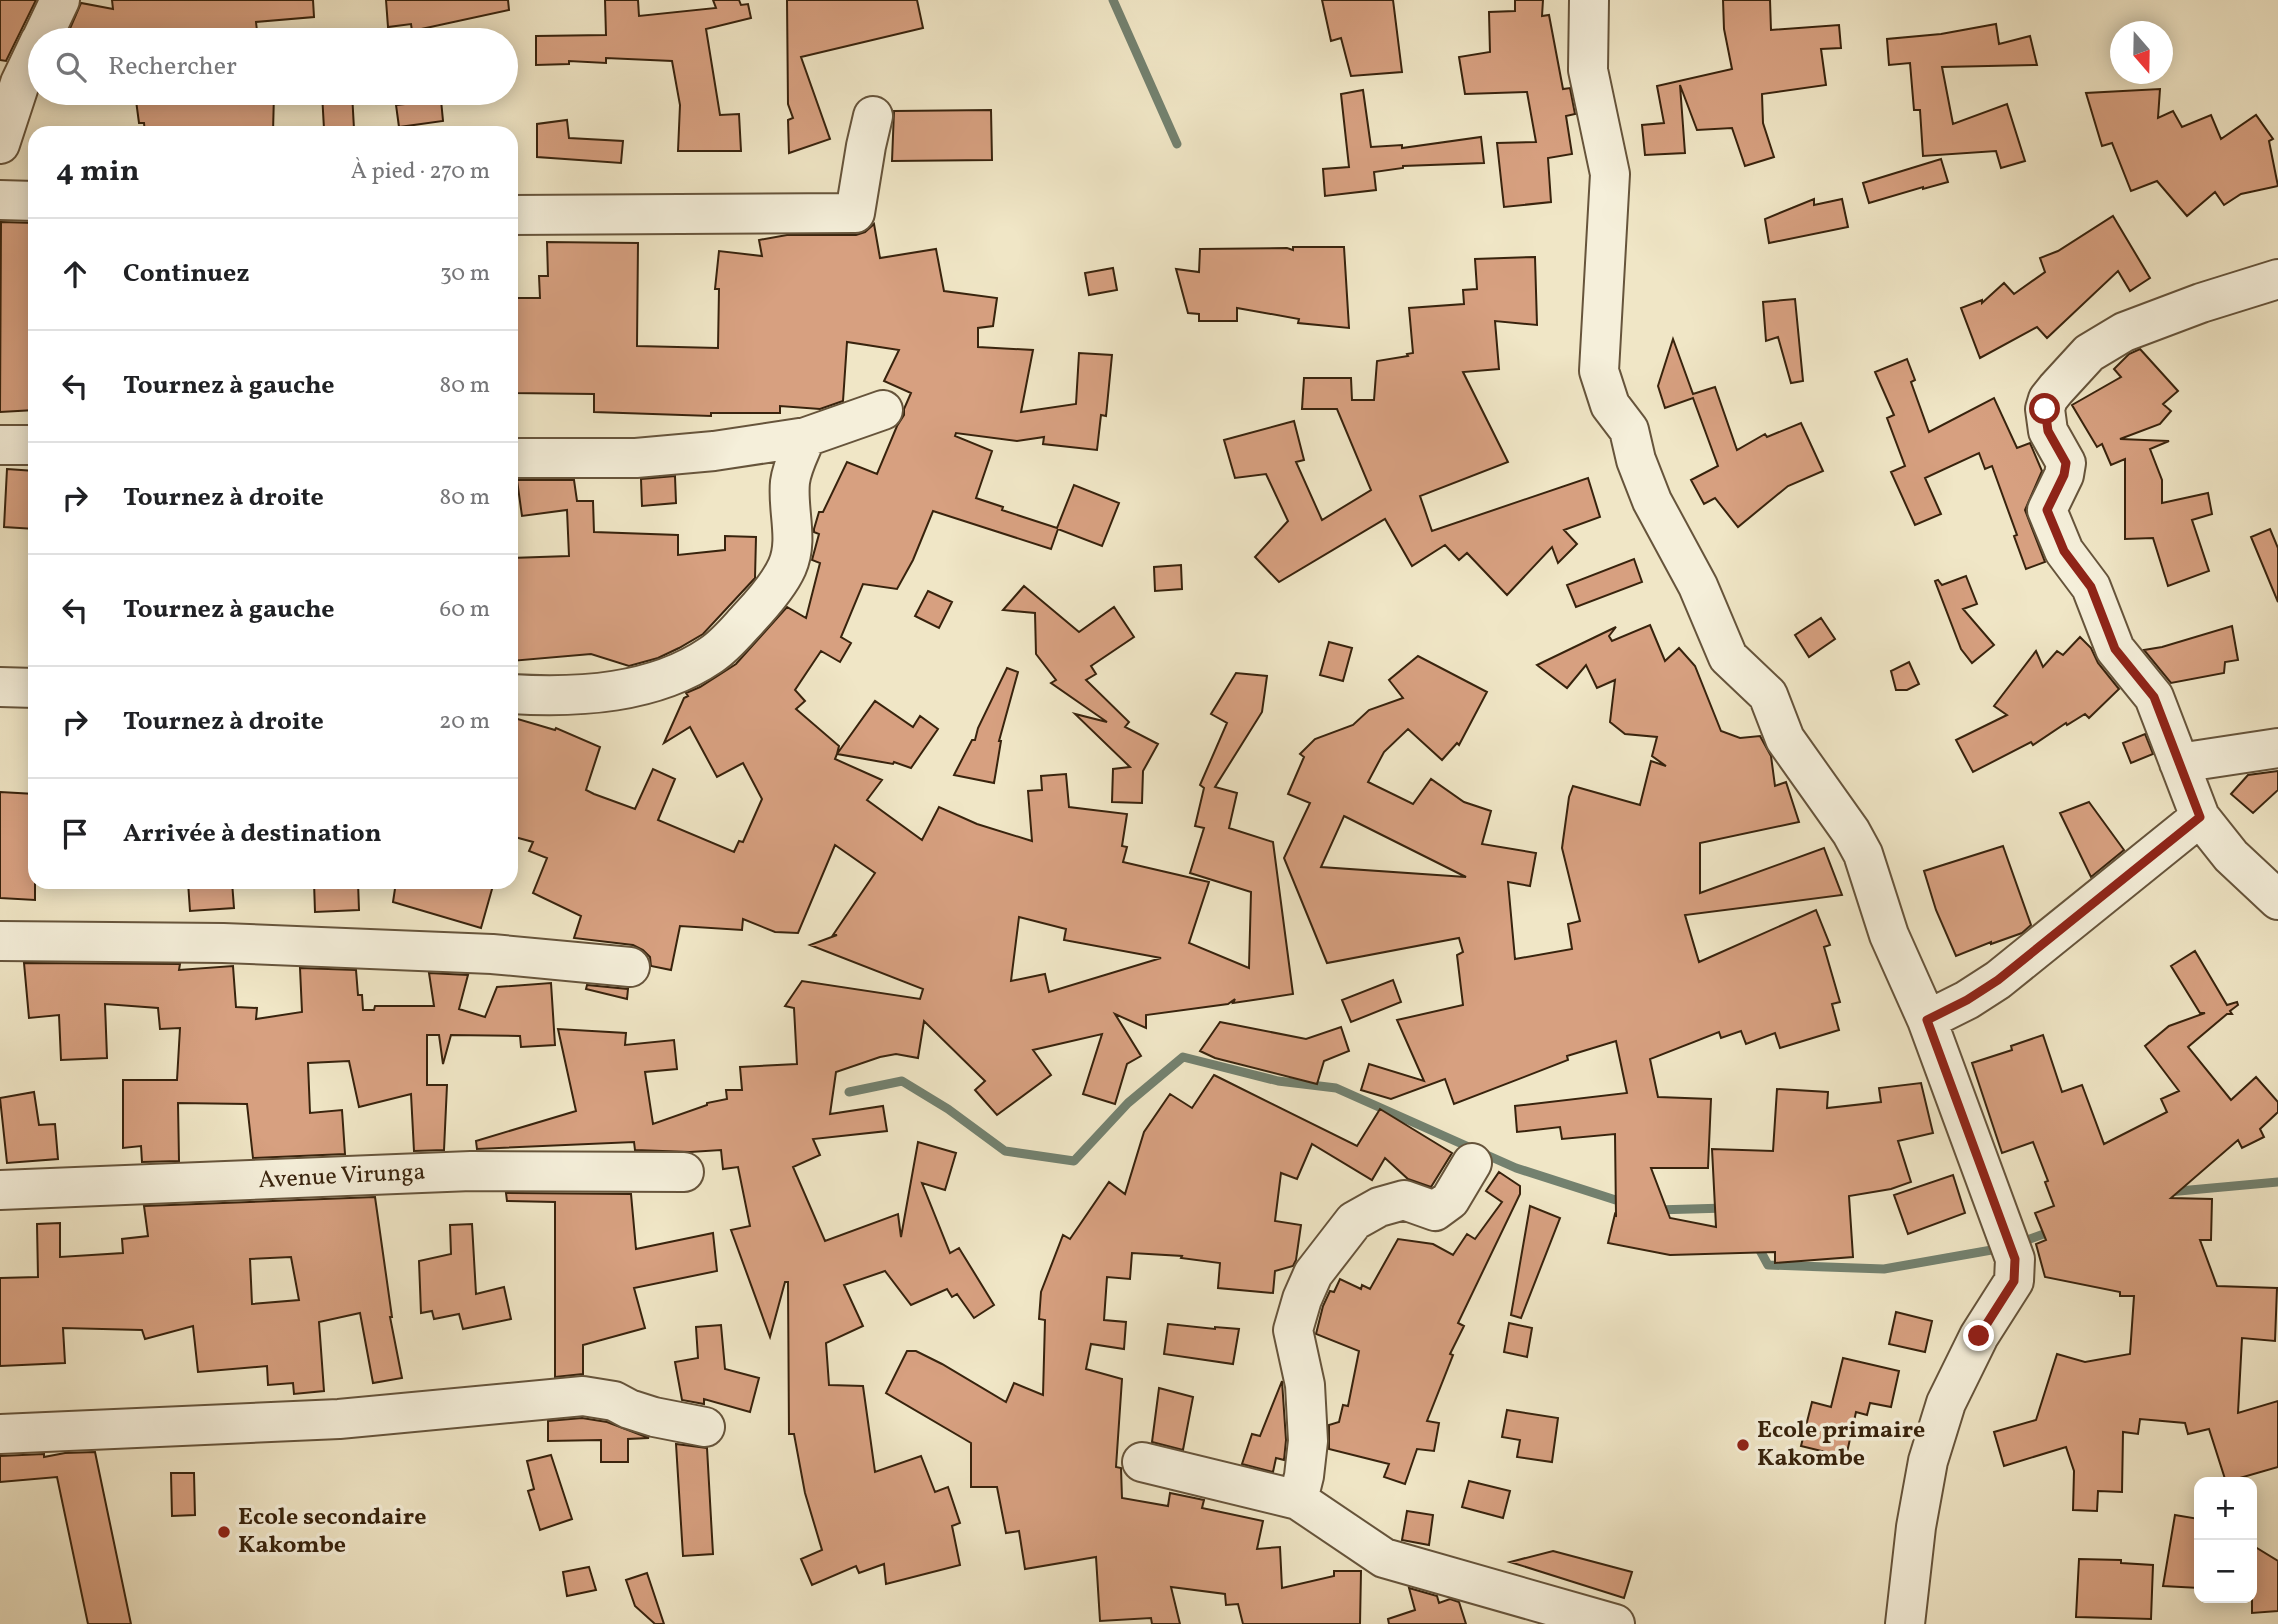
<!DOCTYPE html>
<html lang="fr">
<meta charset="utf-8">
<style>
body{margin:0;font-family:Vollkorn,serif;background:#f6f6f6;color:#202124}
.controls{position:absolute;right:21px;bottom:21px;display:grid;overflow:hidden;border-radius:14px;box-shadow:0 4px 18px #0003}
.controls button{width:63px;height:63px;display:grid;place-items:center;padding:0;border:0;border-bottom:2px solid #e0e0e0;background:#fff;color:#202124;font:35px sans-serif}
.compass{position:absolute;left:2110px;top:21px;width:63px;height:63px;border-radius:50%;background:#fff;box-shadow:0 4px 18px #0003;rotate:160deg}
.stop{position:absolute;width:21px;height:21px;margin:-16px;border:5px solid #8f2418;border-radius:50%;background:#fff}
.stop.end{background:#8f2418;border-color:#fff;box-shadow:0 2px 7px #0008}
.list{margin:0;padding:0;list-style:none}
h2{display:flex;justify-content:space-between;align-items:center;height:91px;margin:0;padding:0 28px;font-size:30px}
h2 small{font-size:23px;font-weight:400;color:#757577}
.list li{display:grid;grid-template-columns:46px 1fr auto;gap:21px;align-items:center;box-sizing:border-box;height:112px;padding:0 28px;border-top:2px solid #e0e0e0}
.list b{display:block;font-size:26px;white-space:nowrap}
.list em{font-size:23px;font-style:normal;color:#757577}
.icon{flex:none;width:38px;height:38px;fill:none;stroke:currentColor;stroke-width:2;stroke-linecap:round;stroke-linejoin:round}
.map{position:relative;flex:none;width:2278px;height:1624px;overflow:hidden}
.search{position:absolute;background:#fff;box-shadow:0 4px 18px #0003;left:28px;top:28px;width:490px;height:77px;display:flex;align-items:center;gap:18px;box-sizing:border-box;padding:0 24px;border-radius:38px;color:#757577;font-size:26px}
.panel{position:absolute;background:#fff;box-shadow:0 4px 18px #0003;left:28px;top:126px;width:490px;height:763px;border-radius:21px}
.map>svg:first-child{display:block}
.lines{fill:none;stroke-linecap:round;stroke-linejoin:round}
.stream{stroke:#73816f;stroke-width:9}
.building{fill:#d7a080;stroke:#38230d;stroke-width:2;fill-rule:evenodd}
.minor-casing{stroke:#66543b;stroke-width:42}
.minor{stroke:#f5efda;stroke-width:38}
.route{stroke:#8f2418;stroke-width:9}
.poi-dot{fill:#8f2418;stroke:#f5efda;stroke-width:2.5}
.labels{text-anchor:middle;dominant-baseline:central;stroke-width:7;stroke-linejoin:round;paint-order:stroke}
.street-label{font-size:24px;fill:#38230d;stroke:#f5efda}
.poi-label{font-size:24px;font-weight:bold;fill:#38230d;stroke:#f5efda;text-anchor:start}
</style>
<div class="map">
<svg width="2278" height="1624" viewBox="0 0 2278 1624">
<rect width="100%" height="100%" fill="#f0e6c6"/>
<filter id="stains"><feTurbulence type="fractalNoise" baseFrequency=".00286" numOctaves="4"/><feColorMatrix values="0 0 0 0 .2 0 0 0 0 .09 0 0 0 0 .02 0 0 0 .5 -.17"/></filter>
<radialGradient id="worn" r=".72"><stop offset=".6" stop-color="#630" stop-opacity="0"/><stop offset="1" stop-color="#630" stop-opacity=".3"/></radialGradient>
<g class="lines">
<path class="stream" d="M1113 0 1177 144
M849 1092 902 1081 948 1109 1005 1151 1074 1161 1128 1103 1183 1057 1278 1081 1336 1088 1516 1168 1625 1203
M2168 1192 2278 1182
M1656 1210 1726 1208
M1756 1243 1768 1265 1884 1269 2003 1248
M2019 1243 2052 1231"/>
</g>
<path class="building" d="M0 0H36L6 61 0 60Z
M112 0H313L314 17 256 22 258 40H65L81 3 113 9Z
M386 0H508L509 10 412 31 411 24 388 27Z
M605 0H638L639 16 716 8 713 0H739L741 5 748 4 751 18 706 29 720 115 739 114 741 151H678L680 105 672 61 606 58V63L569 61V64L536 65V36L606 35Z
M787 0H917L923 28 801 57 830 139 789 153 788 120 793 118 788 104Z
M1322 0H1393L1402 72 1351 76 1341 38 1331 41Z
M1515 0H1543L1542 16 1549 15 1563 89 1570 88 1575 114 1566 116 1572 154 1548 158 1551 202 1504 207 1497 143 1536 142 1527 92 1465 94 1459 57 1490 52 1489 12 1515 11Z
M1723 0H1770L1771 30 1839 25 1841 48 1821 49 1826 85 1762 94 1763 123 1774 157 1745 166 1732 128 1697 130 1680 85 1685 153 1645 155 1642 125 1664 123 1657 86 1732 69 1724 29Z
M1996 24 1999 44 2030 36 2037 65 1942 67 1953 124 2007 104 2025 161 2001 168 1996 151 1923 156 1920 110H1914L1910 63 1889 65 1887 39 1941 34Z
M2160 89 2158 118 2173 111 2182 127 2211 115 2221 139 2256 115 2273 139 2269 141 2278 186 2241 194 2224 205 2215 192 2187 216 2157 181 2131 191 2112 143 2102 146 2086 93Z
M1363 90 1371 147 1402 145V148L1481 137 1484 163 1403 166V168L1374 172 1376 190 1325 196 1323 169 1349 167 1341 94Z
M135 93H274L273 133H145L144 123H139Z
M322 93H352L354 129H324Z
M441 100 443 121 399 127 396 105Z
M991 110 992 160 892 161 894 111Z
M567 120 569 138 623 141 621 163 537 157V124Z
M1941 159 1948 182 1923 189V187L1869 203 1863 183Z
M1814 199V205L1842 199 1848 227 1769 243 1765 219Z
M2113 216 2150 278 2130 291 2118 271 2047 338 2037 327 1980 358 1961 308 1982 300V303L2004 283 2014 294 2045 272 2040 258 2058 251Z
M1 222 35 223V410L0 412Z
M874 224 880 258 936 249 944 291 997 298 993 326 978 328V347L1033 350 1021 412 1076 404 1079 353 1112 355 1106 416 1101 415 1097 450 1043 444 1044 437 1017 441 956 433 955 436 992 451 976 498 1003 507 1002 510 1057 528 1074 485 1119 503 1102 546 1058 529 1051 549 933 511 913 560 897 589 863 584 841 637 851 643 840 662 821 651 795 690 805 701 796 709 839 746 837 754 875 701 913 727 920 716 938 729 911 768 894 762 893 764 837 754 835 759 882 780 867 800 922 840 939 807 977 824 1032 841 1028 791 1042 790 1041 776 1066 774 1069 807 1127 814 1122 846 1127 847 1123 862 1209 882 1189 943 1249 968 1251 892 1190 873 1204 828 1195 826 1204 788 1200 785 1227 723 1211 714 1236 673 1267 676 1262 712 1215 787 1237 793 1229 828 1273 842 1293 994 1233 1003 1235 999 1228 1004 1146 1015V1028L1115 1014 1141 1056 1127 1064 1115 1104 1083 1094 1102 1034 1033 1050 1051 1075 997 1115 975 1090 985 1081 924 1021 918 1058 896 1054 880 1057 836 1072 830 1114 883 1106 887 1131 813 1139 820 1155 793 1167 825 1241 898 1214 901 1237 918 1142 956 1153 945 1190 922 1183 950 1253 959 1248 994 1305 974 1318 957 1294 952 1297 947 1289 911 1305 885 1271 844 1285 863 1326 826 1343 829 1385 863 1386 875 1472 921 1456 935 1492 948 1487 960 1523 952 1526 960 1565 886 1584 884 1564 859 1573 856 1566 812 1585 801 1559 822 1550 805 1493 794 1434H789L788 1282H785L770 1337 731 1230 750 1226 738 1167 723 1169 721 1150 690 1152 635 1150 634 1142 477 1149 476 1141 576 1111 558 1029 626 1033 625 1045 674 1040 677 1069 645 1072 653 1124 707 1105V1103L727 1099 726 1090H742L740 1067 797 1064 794 1008 785 1006 802 981 920 999 923 989 810 945 837 935H833L875 873 835 845 798 933 775 932 743 919 742 930 680 926 671 970 651 966 650 957 643 950 633 945 574 938 581 916 533 893 547 858 529 851 533 842 511 836V717L555 730 556 728 600 747 586 790 594 794 635 809 653 769 675 779 658 820 734 852 739 841 743 842 762 799 743 763 717 777 690 727 664 743 684 698 688 696 686 693 700 687 736 664 787 607 806 618 820 563 812 560 819 534 814 532V529L819 512H823L847 462 877 474 897 426 904 415V409L911 393 884 381 899 350 847 342 843 401 820 409 780 406V413H711V416L594 412V394L511 393V298H540L539 276H548L547 242 638 243 637 346 718 348 719 289H715L719 251 762 256 759 240 787 235H856L865 232ZM1019 917 1066 929 1064 940 1161 958 1049 992 1045 974 1011 981Z
M1293 247H1344L1349 328 1298 323 1299 319 1237 308V321H1199V314L1188 313 1176 269 1199 272 1200 249 1287 248 1293 250Z
M1535 257 1537 325 1495 321 1499 369 1463 372 1508 462 1420 496 1432 531 1588 478 1600 517 1564 530 1577 544 1558 563 1552 547 1507 595 1467 553 1459 560 1445 545 1412 566 1385 519 1279 582 1255 557 1288 521 1266 474 1235 478 1224 440 1294 421 1304 460 1296 462 1322 520 1371 490 1337 409H1302L1304 378H1351L1352 400H1374L1377 361 1408 356 1407 354 1413 353 1409 308 1464 304 1463 290 1477 289 1475 259Z
M1113 268 1117 290 1089 295 1085 273Z
M1795 299 1803 381 1791 383 1778 337 1766 341 1763 302Z
M1673 339 1693 394 1715 387 1737 450 1765 434 1767 437 1801 423 1823 471 1788 486 1738 527 1715 498 1704 504 1691 480 1718 466 1693 398 1665 408 1658 386Z
M2140 349 2178 391 2163 404 2171 411 2160 424 2120 439 2169 441 2150 449 2162 480V503L2208 493 2212 514 2192 520 2209 571 2168 586 2153 538 2125 539V459L2111 465 2102 444 2097 447 2072 405 2121 377 2114 369 2129 354Z
M1907 359 1915 380 1911 382 1929 432 1994 398 2017 448 2030 443 2042 471 2025 510 2045 562 2026 569 2014 536 2017 535 1992 466 1985 469 1979 453 1925 478 1941 514 1915 525 1891 472 1905 466 1887 418 1894 415 1875 372Z
M7 469 35 471V529L4 527Z
M675 476 676 503 642 506 641 479Z
M517 480H574L577 501H593L594 532 678 535V555L725 550V536L756 537 755 578 703 634 679 648 658 658 629 666 591 654 511 661V558L569 556 567 510 522 516Z
M2270 529 2278 548V602L2251 537Z
M1634 559 1642 582 1576 607 1567 585Z
M1181 565 1182 589 1155 591 1154 567Z
M1966 576 1977 604 1963 609 1994 645 1972 663 1961 649 1935 581 1938 580 1942 585Z
M1024 586 1079 632 1114 607 1134 637 1091 666 1096 674 1086 680 1129 722 1125 727 1158 744 1143 771 1142 803 1112 802 1113 769 1130 767 1075 714 1107 722 1051 683 1056 680 1036 654 1035 613 1003 610Z
M928 591 952 602 939 628 915 616Z
M1821 618 1835 639 1809 657 1795 635Z
M1650 625 1665 661 1679 648 1695 666 1721 731 1740 738 1760 736 1771 756 1775 786 1786 782 1799 822 1700 843V893L1824 848 1842 895 1685 915 1699 962 1816 910 1830 945 1824 947 1840 1002 1832 1004 1839 1030 1780 1048 1775 1033 1746 1044 1741 1031 1721 1038 1719 1032 1650 1059 1658 1097 1711 1099 1708 1168H1651L1670 1218 1716 1227 1712 1149 1773 1151 1777 1089 1828 1092 1827 1108 1881 1102 1879 1088 1921 1083 1933 1133 1898 1141 1911 1182 1891 1189 1849 1196 1853 1257 1775 1263V1252L1670 1255 1608 1243 1615 1214 1616 1215 1615 1134 1562 1139 1560 1127 1517 1132 1515 1106 1627 1093 1616 1041 1567 1056 1568 1060 1454 1104 1445 1079 1391 1099 1361 1090 1369 1064 1424 1081 1397 1020 1463 1005 1457 955 1463 952 1459 938 1327 963 1284 858 1310 803 1288 794 1304 757 1300 754 1315 739 1353 725 1369 710 1403 698 1389 680 1418 656 1487 692 1459 745 1457 743 1442 760 1408 729 1384 752 1368 782 1413 804 1431 779 1464 802 1491 811 1482 844 1536 853 1530 886 1508 882 1515 959 1572 949 1568 924 1580 921 1562 848 1569 797 1573 786 1640 805 1651 761 1666 766 1652 756 1657 737 1625 734 1610 722 1615 680 1597 688 1586 665 1567 688 1537 665 1616 627 1609 636 1612 641ZM1344 816 1466 877 1321 867Z
M2232 626 2238 660 2225 662 2224 673 2171 683 2144 650 2162 647Z
M2080 637 2091 648 2098 663 2119 689 2089 718 2085 714 2067 725 2066 723 2033 745 2031 742 1973 772 1956 740 2007 715 1994 706 2036 651 2043 667 2057 651 2063 655Z
M1329 642 1352 648 1343 681 1320 675Z
M1909 662 1919 684 1907 690H1896L1891 671Z
M1007 668 1018 672 999 741H1001L994 783 954 775 972 740H975L978 728Z
M2145 734 2153 754 2131 763 2123 743Z
M2278 771V790L2253 813 2231 794 2248 775Z
M0 792 35 794V900L0 898Z
M2089 802 2124 850 2091 877 2060 813Z
M2003 846 2031 925 2022 933 1991 944V942L1956 956 1936 910 1924 871Z
M188 882H232L234 908 190 911Z
M314 882H358L359 910 315 912Z
M396 882H494L481 928 393 902Z
M2195 951 2227 1005 2237 1002 2238 1005 2230 1011 2232 1014H2227L2188 1047 2231 1100 2256 1077 2278 1102V1112L2260 1129 2264 1137 2242 1148 2238 1140 2171 1198 2212 1199 2211 1240H2200L2217 1286 2277 1288 2275 1341 2242 1338 2238 1413 2278 1401V1467L2226 1482 2209 1429 2188 1434 2185 1423 2140 1419 2138 1434 2123 1432 2122 1492 2098 1491 2097 1511 2073 1510 2074 1471 2066 1447 2004 1466 1994 1432 2036 1420 2057 1354 2085 1362 2130 1354 2134 1296H2120V1292L2045 1277 2036 1244 2046 1240 2035 1213 2054 1206 2045 1182 2048 1181 2033 1142 2002 1153 1972 1063 2012 1050 2011 1046 2043 1035 2062 1092 2082 1085 2104 1144 2167 1112 2161 1099 2179 1091 2145 1046 2169 1026 2205 1013H2200L2171 966Z
M24 963 180 964 179 970 233 966 236 1007 257 1008 256 1019 302 1012 300 968 356 970 358 995H362L363 1010H374L375 1006H434L429 973 468 975 459 1009 485 1017 497 987 551 983 555 1045 521 1047 520 1036 451 1035 443 1064 439 1035H427V1085H447L444 1150 414 1151 411 1094 359 1107 349 1061 308 1063 310 1113 342 1110 345 1154 253 1158 247 1104 178 1103 179 1161 142 1162 141 1146 123 1148V1080H177L180 1028 160 1029 158 1008 105 1004 107 1058 61 1060 59 1015 29 1018Z
M1393 980 1401 1002 1351 1022 1342 1000Z
M587 985 628 989 627 999 586 989Z
M1220 1022 1306 1039 1341 1027 1349 1051 1324 1061 1317 1084 1215 1058 1200 1051Z
M1214 1075 1357 1146 1380 1109 1452 1153 1431 1187 1408 1179 1385 1158 1372 1180 1312 1144 1297 1179 1281 1173 1275 1221 1301 1225 1296 1260 1293 1266 1275 1271 1273 1293 1218 1288 1220 1263 1181 1258 1182 1256 1132 1253 1130 1279 1107 1277 1104 1320 1126 1322 1124 1349 1091 1344 1086 1369 1122 1379 1116 1467 1121 1468 1122 1498 1168 1506 1170 1493 1204 1500 1202 1508 1263 1521 1257 1549 1280 1547 1282 1588 1334 1576V1571H1361L1360 1624H1243L1238 1604 1226 1605 1225 1594 1171 1587 1180 1624H1152L1151 1618 1100 1621 1096 1557 1025 1569 1019 1531 1006 1533 997 1487H971V1443L886 1393 907 1351H916L942 1364 1006 1402 1014 1383 1043 1395 1045 1320 1039 1319 1041 1292 1063 1235 1070 1239 1109 1182 1125 1194 1144 1132 1170 1094 1192 1108Z
M34 1092 39 1125 55 1124 58 1159 7 1163 0 1098Z
M1499 1172 1520 1186V1194L1458 1323 1464 1326 1450 1354 1453 1355 1427 1421 1439 1423 1434 1451 1417 1449 1405 1484 1384 1477 1389 1464 1329 1449V1425L1339 1422 1343 1405 1348 1406 1359 1351 1316 1334 1323 1306 1330 1291 1334 1292 1340 1279 1361 1289 1362 1285 1370 1289 1398 1239 1433 1244 1453 1255 1467 1234 1475 1239 1502 1202 1486 1191Z
M1953 1175 1965 1213 1908 1234 1894 1195Z
M506 1193 631 1194 636 1249 713 1233 717 1271 634 1288 645 1328 583 1345V1374L555 1377V1202L507 1201Z
M375 1197 392 1317H390L402 1378 373 1383 360 1313 319 1322 324 1391 294 1394 293 1383 268 1385 267 1366 198 1372 193 1326 145 1339 142 1330 63 1328 65 1363 0 1366V1278L38 1277 37 1224 60 1223V1257L123 1253 122 1239 148 1236 144 1206ZM291 1257 299 1300 252 1304 250 1259Z
M1530 1206 1560 1218 1521 1318 1511 1315Z
M472 1224 476 1294 504 1287 511 1319 463 1329 459 1314 434 1319 432 1311 421 1313 419 1261 451 1254 450 1225Z
M1896 1312 1932 1321 1925 1352 1889 1344Z
M1509 1323 1532 1328 1527 1357 1504 1352Z
M1168 1324 1215 1329V1327L1239 1329 1233 1364 1164 1354Z
M721 1325 725 1369 759 1378 750 1412 704 1399V1404L682 1400 675 1362 698 1358 696 1327Z
M1843 1358 1899 1371 1891 1407 1870 1403 1867 1415 1856 1412 1846 1457 1801 1446 1812 1402 1831 1407Z
M1282 1381 1286 1440 1284 1460 1276 1458 1273 1472 1242 1464 1252 1434 1260 1436Z
M1159 1388 1193 1397 1183 1450 1152 1442Z
M1507 1410 1558 1418 1552 1462 1517 1457 1520 1440 1502 1437Z
M582 1418 607 1422 649 1438 628 1439V1462H601V1440L548 1441V1421Z
M676 1444 707 1448 713 1554 683 1556Z
M95 1452 131 1624H88L57 1477 0 1482V1456L44 1454V1457L65 1453Z
M551 1455 572 1519 540 1530 528 1491 534 1489 527 1461Z
M171 1473H194L195 1515 172 1516Z
M1469 1481 1510 1491 1503 1518 1462 1507Z
M1407 1511 1433 1515 1429 1545 1402 1540Z
M2175 1515 2199 1519V1588L2163 1586Z
M2252 1545 2278 1561V1611L2252 1613Z
M1553 1551 1632 1572 1624 1598 1510 1562Z
M2079 1559 2121 1560V1563L2153 1565 2151 1619 2076 1617Z
M589 1567 596 1590 567 1596 563 1572Z
M647 1573 664 1624H655L635 1606 626 1580Z
M1409 1588 1437 1596 1439 1603 1450 1599 1459 1602 1466 1624H1389L1388 1619 1415 1610Z"/>
<g class="lines">
<g class="minor-casing">
<path id="minor" d="M1589 0 1588 70 1610 174 1599 371 1610 405 1629 430 1636 460 1652 501 1698 586 1728 657 1768 695 1785 739 1851 832 1863 854 1889 935 1927 1020 2015 1259 2014 1281 1979 1336 1946 1403 1928 1461 1916 1527 1905 1624
M41 40 60 0
M0 144 20 83 40 41
M0 200 35 201
M511 215 855 213 866 146 873 116
M2278 279 2201 303 2124 332 2089 353 2056 389 2048 399 2045 409 2048 431 2066 463 2064 475 2047 510 2064 551 2091 587 2115 649 2154 697 2200 817 2231 856 2278 900
M0 445H35
M511 458H636L714 451 806 437 883 410
M0 687 35 688
M511 694C578 698 654 694 711 655 726 645 737 631 749 618 763 603 779 585 787 567 799 540 787 510 790 482 792 466 800 452 806 437
M2179 763 2278 748
M0 941 223 943 492 954 630 967
M1927 1020 1967 1000 1998 980 2200 817
M0 1190 471 1171 684 1172
M0 1434 339 1419 583 1396 614 1401 629 1409 654 1417 705 1427
M1142 1462 1298 1500 1384 1558 1615 1624
M1298 1500 1304 1476 1308 1441 1305 1385 1293 1330 1302 1299 1313 1274 1354 1221 1379 1207 1404 1200 1435 1211 1450 1200 1472 1163"/>
</g>
<use href="#minor" class="minor"/>
</g>
<g class="lines">
<path class="route" d="M1979 1336 2014 1281 2015 1259 1927 1020 1967 1000 1998 980 2200 817 2154 697 2115 649 2091 587 2064 551 2047 510 2064 475 2066 463 2048 431 2045 409"/>
</g>
<g class="poi-dot">
<circle cx="1743" cy="1445" r="7"/>
<circle cx="224" cy="1532" r="7"/>
</g>
<g class="labels">
<g class="street-label">
<text transform="translate(342 1177) rotate(-3)">Avenue Virunga</text>
</g>
<g class="poi-label">
<text x="1757" y="1431">Ecole primaire<tspan x="1757" dy="28">Kakombe</tspan></text>
<text x="238" y="1518">Ecole secondaire<tspan x="238" dy="28">Kakombe</tspan></text>
</g>
</g>
<rect width="100%" height="100%" filter="url(#stains)"/>
<rect width="100%" height="100%" fill="url(#worn)"/>
</svg>
<div class="controls">
<button>+</button>
<button>−</button>
</div>
<svg class="compass" viewBox="-18 -18 36 36"><path d="M0-13l5 13h-10z" fill="#e53935"/><path d="M0 13l5-13h-10z" fill="#757577"/></svg>
<div class="stop" style="left:2045px;top:409px"></div>
<div class="stop end" style="left:1979px;top:1336px"></div>
<div class="search"><svg class="icon" aria-label="search" viewBox="0 0 24 24"><circle cx="10" cy="10" r="6"/><path d="M15 15l6 6"/></svg>Rechercher</div>
<section class="panel">
<h2>4 min<small>À pied · 270 m</small></h2>
<ul class="list">
<li><svg class="icon" aria-label="ahead" viewBox="0 0 24 24"><path d="M12 20V5M6 11l6-6 6 6"/></svg><div><b>Continuez</b></div><em>30 m</em></li>
<li><svg class="icon" aria-label="left" viewBox="0 0 24 24"><path d="M17 20v-9H6M10 6l-5 5 5 5"/></svg><div><b>Tournez à gauche</b></div><em>80 m</em></li>
<li><svg class="icon" aria-label="right" viewBox="0 0 24 24"><path d="M7 20v-9h11M14 6l5 5-5 5"/></svg><div><b>Tournez à droite</b></div><em>80 m</em></li>
<li><svg class="icon" aria-label="left" viewBox="0 0 24 24"><path d="M17 20v-9H6M10 6l-5 5 5 5"/></svg><div><b>Tournez à gauche</b></div><em>60 m</em></li>
<li><svg class="icon" aria-label="right" viewBox="0 0 24 24"><path d="M7 20v-9h11M14 6l5 5-5 5"/></svg><div><b>Tournez à droite</b></div><em>20 m</em></li>
<li><svg class="icon" aria-label="arrive" viewBox="0 0 24 24"><path d="M6 21V4h12l-3 4 3 4H6"/></svg><div><b>Arrivée à destination</b></div></li>
</ul>
</section>
</div>
